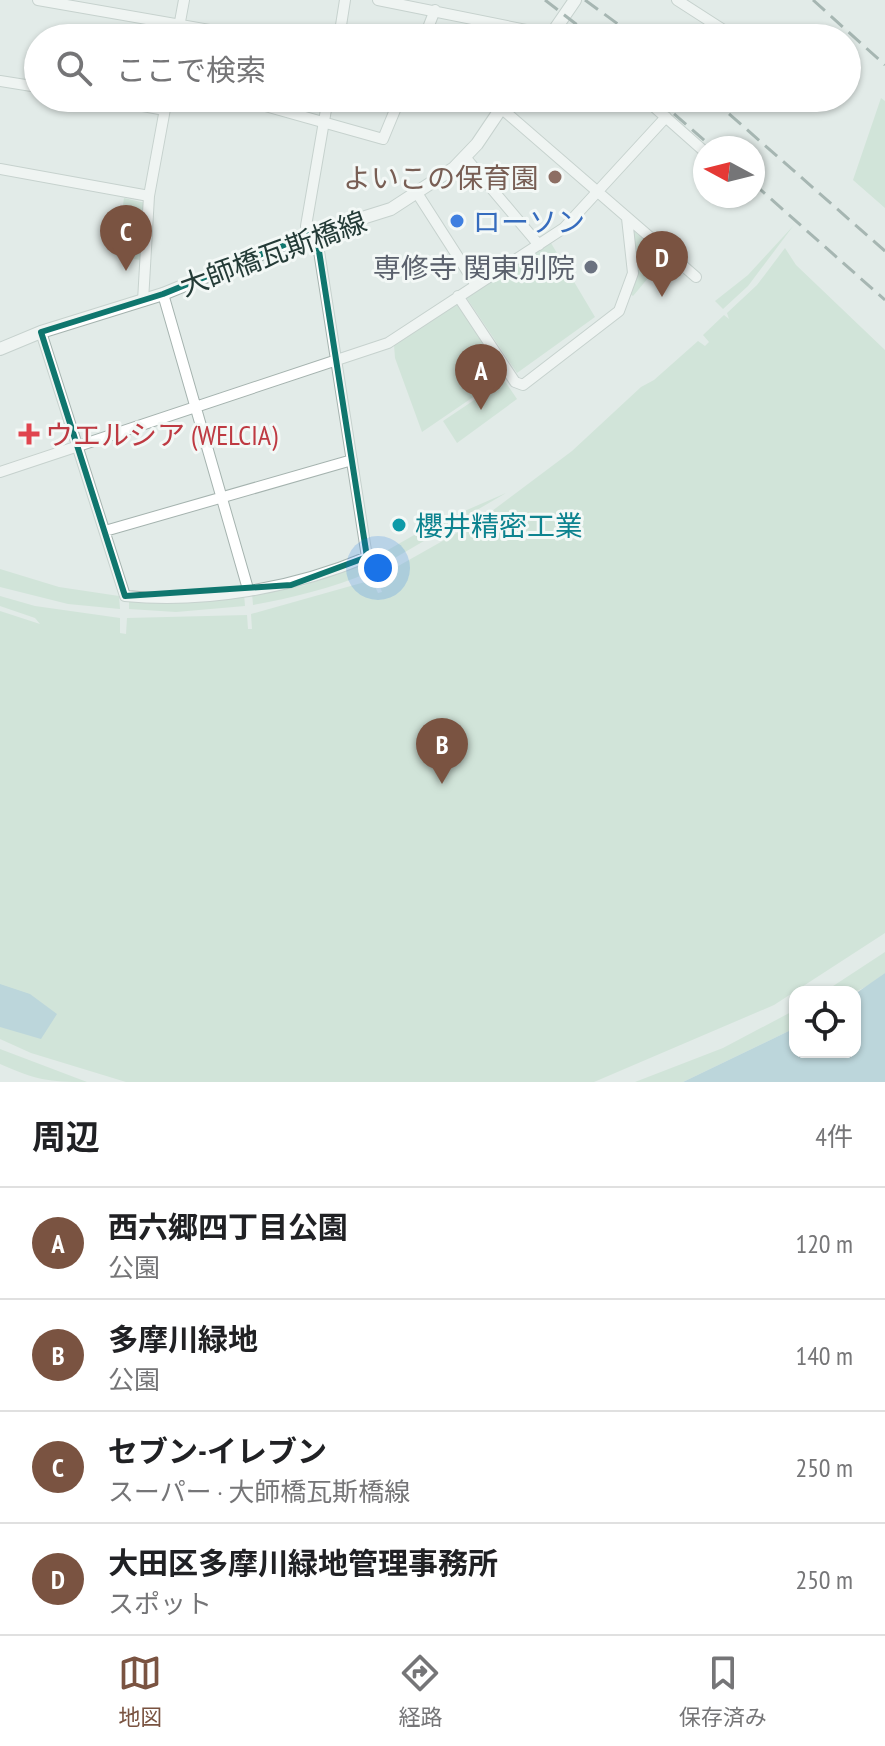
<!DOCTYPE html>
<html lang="ja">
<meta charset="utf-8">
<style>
body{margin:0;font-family:"PT Sans Narrow","Noto Sans JP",sans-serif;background:#f2f2f2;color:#202124}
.controls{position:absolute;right:24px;bottom:24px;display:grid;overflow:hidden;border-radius:16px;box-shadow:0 2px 6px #0004}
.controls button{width:72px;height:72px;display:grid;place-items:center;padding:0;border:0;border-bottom:2px solid #e0e0e0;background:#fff;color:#202124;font:40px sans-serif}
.compass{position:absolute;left:693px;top:136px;width:72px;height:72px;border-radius:50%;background:#fff;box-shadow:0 2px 6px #0004;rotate:277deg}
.you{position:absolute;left:378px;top:568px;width:28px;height:28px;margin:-20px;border:6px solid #fff;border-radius:50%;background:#1a73e8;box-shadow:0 0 0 12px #1a73e833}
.badge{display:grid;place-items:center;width:52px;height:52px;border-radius:50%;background:#7a5341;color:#fff;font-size:26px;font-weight:700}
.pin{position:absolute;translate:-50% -66px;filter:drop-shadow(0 2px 4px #0008)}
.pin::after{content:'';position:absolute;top:42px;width:28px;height:24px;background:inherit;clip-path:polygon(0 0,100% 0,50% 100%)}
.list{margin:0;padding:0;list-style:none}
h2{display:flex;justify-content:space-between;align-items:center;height:104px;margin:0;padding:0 32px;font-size:34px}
h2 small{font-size:26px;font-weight:400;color:#757577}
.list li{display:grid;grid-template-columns:52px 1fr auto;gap:24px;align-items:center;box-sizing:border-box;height:112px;padding:0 32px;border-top:2px solid #e0e0e0}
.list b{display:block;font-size:30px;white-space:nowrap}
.list p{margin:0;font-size:26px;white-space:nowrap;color:#757577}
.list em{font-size:26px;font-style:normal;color:#757577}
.icon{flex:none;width:44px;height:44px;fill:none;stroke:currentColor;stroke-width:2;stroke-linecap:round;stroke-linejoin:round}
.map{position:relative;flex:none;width:885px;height:1082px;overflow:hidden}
.search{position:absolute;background:#fff;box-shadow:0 2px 6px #0004;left:24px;right:24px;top:24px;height:88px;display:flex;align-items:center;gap:20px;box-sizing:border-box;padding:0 28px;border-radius:44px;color:#757577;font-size:30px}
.sheet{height:552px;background:#fff}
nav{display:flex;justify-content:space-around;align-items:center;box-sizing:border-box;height:112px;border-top:2px solid #e0e0e0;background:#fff;font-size:22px;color:#757577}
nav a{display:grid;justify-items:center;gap:4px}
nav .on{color:#7a5341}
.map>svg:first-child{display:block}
.green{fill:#bddbc8}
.water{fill:#8fbdcc}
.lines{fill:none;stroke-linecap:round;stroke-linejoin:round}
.minor-casing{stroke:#a5b3af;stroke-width:12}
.tertiary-casing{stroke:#a5b3af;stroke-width:14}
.minor{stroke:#fff;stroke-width:10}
.tertiary{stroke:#fff;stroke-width:12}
.rail{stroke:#5e7672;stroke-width:3;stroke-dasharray:16 8;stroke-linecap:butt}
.marked{fill:none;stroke:#0f766e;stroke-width:6;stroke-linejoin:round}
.education-dot{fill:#8d6e63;stroke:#f3f8f6;stroke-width:3}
.shop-dot{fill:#3f7fe0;stroke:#f3f8f6;stroke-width:3}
.worship-dot{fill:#6b7280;stroke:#f3f8f6;stroke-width:3}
.health-dot{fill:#e0444e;stroke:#f3f8f6;stroke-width:3}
.culture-dot{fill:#0f9aa8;stroke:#f3f8f6;stroke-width:3}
.labels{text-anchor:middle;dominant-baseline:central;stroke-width:6;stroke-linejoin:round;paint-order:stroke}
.education-label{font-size:28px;fill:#785e54;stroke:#f3f8f6;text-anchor:end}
.shop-label{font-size:28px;fill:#366cbe;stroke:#f3f8f6;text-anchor:start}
.street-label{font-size:28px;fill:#243b37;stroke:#f3f8f6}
.worship-label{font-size:28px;fill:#5b616d;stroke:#f3f8f6;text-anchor:end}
.health-label{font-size:28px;fill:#be3a42;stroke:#f3f8f6;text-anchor:start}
.culture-label{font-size:28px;fill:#0d838f;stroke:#f3f8f6;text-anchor:start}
</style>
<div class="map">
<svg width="885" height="1082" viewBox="0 0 885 1082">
<rect width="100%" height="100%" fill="#e2ebe8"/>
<path class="green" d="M881 98 885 101V208L853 180Z
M124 198 145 203 140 260 116 256Z
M794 225 748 286 723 309 715 301 748 275Z
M633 230 664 259 633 296 630 294Z
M551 243 595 317 517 373 466 297Z
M785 248 796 265 885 350V933L774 1005 594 1082H126L31 1053 0 1039V611L40 624 35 618 0 606V596L35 606 120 618V633L126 634 127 618 247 615 248 629H252L251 614 372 580 378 593 382 592 377 578 478 521 486 534 492 531 484 517 572 451 641 387 654 380 698 341 705 346 709 342 703 335 724 315 729 319 727 313 757 285Z
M457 302 504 376 422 432 395 358 394 345Z
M504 380 517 399 457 443 443 421Z
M506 493 376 569 372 559 430 526Z
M364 562 368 573C332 588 292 598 253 605L252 593 303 586Z
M0 569 59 587 119 596 120 609 68 604 0 587Z
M244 594 245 606 176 612 129 609V600Z
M885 952V973C856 995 859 992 824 992Z
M795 1010V1028L683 1082H635L723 1048Z
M0 1049 87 1082C48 1082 36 1080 0 1064Z"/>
<path class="water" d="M885 973V1082H683L795 1028V1052H855V994Z
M0 984 30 994 57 1014 41 1039 0 1027Z"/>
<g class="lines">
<g class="minor-casing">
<path id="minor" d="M38 0 256 38
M378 0 551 35
M677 0 736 38
M567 32 574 38
M177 38 184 0
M339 38 345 0
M424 38 435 10
M0 81 38 87
M99 98 165 110
M237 98 383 139 400 98
M644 98 705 152
M501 108 696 277
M465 157 539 245
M0 169 149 196
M417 193 476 285
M308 235 306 226 328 98
M163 294 248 589
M458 296 515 382 523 385 619 311 633 273 627 218
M143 301 149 196 167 98
M41 332 125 596C204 604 294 588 367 557L316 232
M0 472 388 343 564 228 666 117
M105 531 352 460"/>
</g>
<g class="tertiary-casing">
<path id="tertiary" d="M549 38 575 0
M0 349 41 332 163 294 308 235 391 209 454 168 477 144 508 98"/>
</g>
<use href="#minor" class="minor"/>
<use href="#tertiary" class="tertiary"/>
<path class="rail" d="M545 0 594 38
M585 0 637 38
M813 0 885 65
M656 98 713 148
M711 98 885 251
M753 183 885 300"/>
</g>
<path d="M0 0H885V1082H0ZM316 232 367 557 291 585 125 596 41 332 163 294Z" fill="#e2ebe8" fill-opacity=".55" fill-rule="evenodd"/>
<path class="marked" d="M316 232 367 557 291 585 125 596 41 332 163 294Z"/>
<circle class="education-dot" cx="555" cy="177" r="8"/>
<circle class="shop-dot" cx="457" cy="221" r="8"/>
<circle class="worship-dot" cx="591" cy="267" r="8"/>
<path class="health-dot" d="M25 422h8v8h8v8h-8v8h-8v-8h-8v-8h8z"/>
<circle class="culture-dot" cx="399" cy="525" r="8"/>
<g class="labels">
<g class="education-label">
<text x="539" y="177">よいこの保育園</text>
</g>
<g class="shop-label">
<text x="473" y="221">ローソン</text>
</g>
<g class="street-label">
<text transform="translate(273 253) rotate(-20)">大師橋瓦斯橋線</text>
</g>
<g class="worship-label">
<text x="575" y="267">専修寺 関東別院</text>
</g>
<g class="health-label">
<text x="45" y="434">ウエルシア (WELCIA)</text>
</g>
<g class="culture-label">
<text x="415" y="525">櫻井精密工業</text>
</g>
</g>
</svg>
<div class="controls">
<button><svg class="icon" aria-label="locate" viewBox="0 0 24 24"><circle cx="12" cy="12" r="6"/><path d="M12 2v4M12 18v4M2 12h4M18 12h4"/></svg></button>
</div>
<svg class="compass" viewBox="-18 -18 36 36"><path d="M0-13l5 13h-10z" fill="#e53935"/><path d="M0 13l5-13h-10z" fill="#757577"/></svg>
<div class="you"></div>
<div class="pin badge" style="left:481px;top:410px">A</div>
<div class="pin badge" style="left:442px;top:784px">B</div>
<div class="pin badge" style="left:126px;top:271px">C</div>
<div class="pin badge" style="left:662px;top:297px">D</div>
<div class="search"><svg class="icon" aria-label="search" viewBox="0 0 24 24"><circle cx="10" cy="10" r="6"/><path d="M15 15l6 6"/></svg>ここで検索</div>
</div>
<section class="sheet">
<h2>周辺<small>4件</small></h2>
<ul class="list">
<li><span class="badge">A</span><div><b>西六郷四丁目公園</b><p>公園</p></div><em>120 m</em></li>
<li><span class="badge">B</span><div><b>多摩川緑地</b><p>公園</p></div><em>140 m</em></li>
<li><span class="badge">C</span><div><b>セブン-イレブン</b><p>スーパー · 大師橋瓦斯橋線</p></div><em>250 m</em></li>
<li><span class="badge">D</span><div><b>大田区多摩川緑地管理事務所</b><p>スポット</p></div><em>250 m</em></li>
</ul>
</section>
<nav>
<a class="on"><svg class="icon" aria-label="map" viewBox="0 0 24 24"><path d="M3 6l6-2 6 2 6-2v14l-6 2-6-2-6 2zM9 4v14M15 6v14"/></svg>地図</a>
<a><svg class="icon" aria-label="directions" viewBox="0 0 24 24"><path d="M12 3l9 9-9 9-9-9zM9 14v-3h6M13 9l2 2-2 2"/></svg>経路</a>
<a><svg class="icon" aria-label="saved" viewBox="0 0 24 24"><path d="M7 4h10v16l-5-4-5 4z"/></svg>保存済み</a>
</nav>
